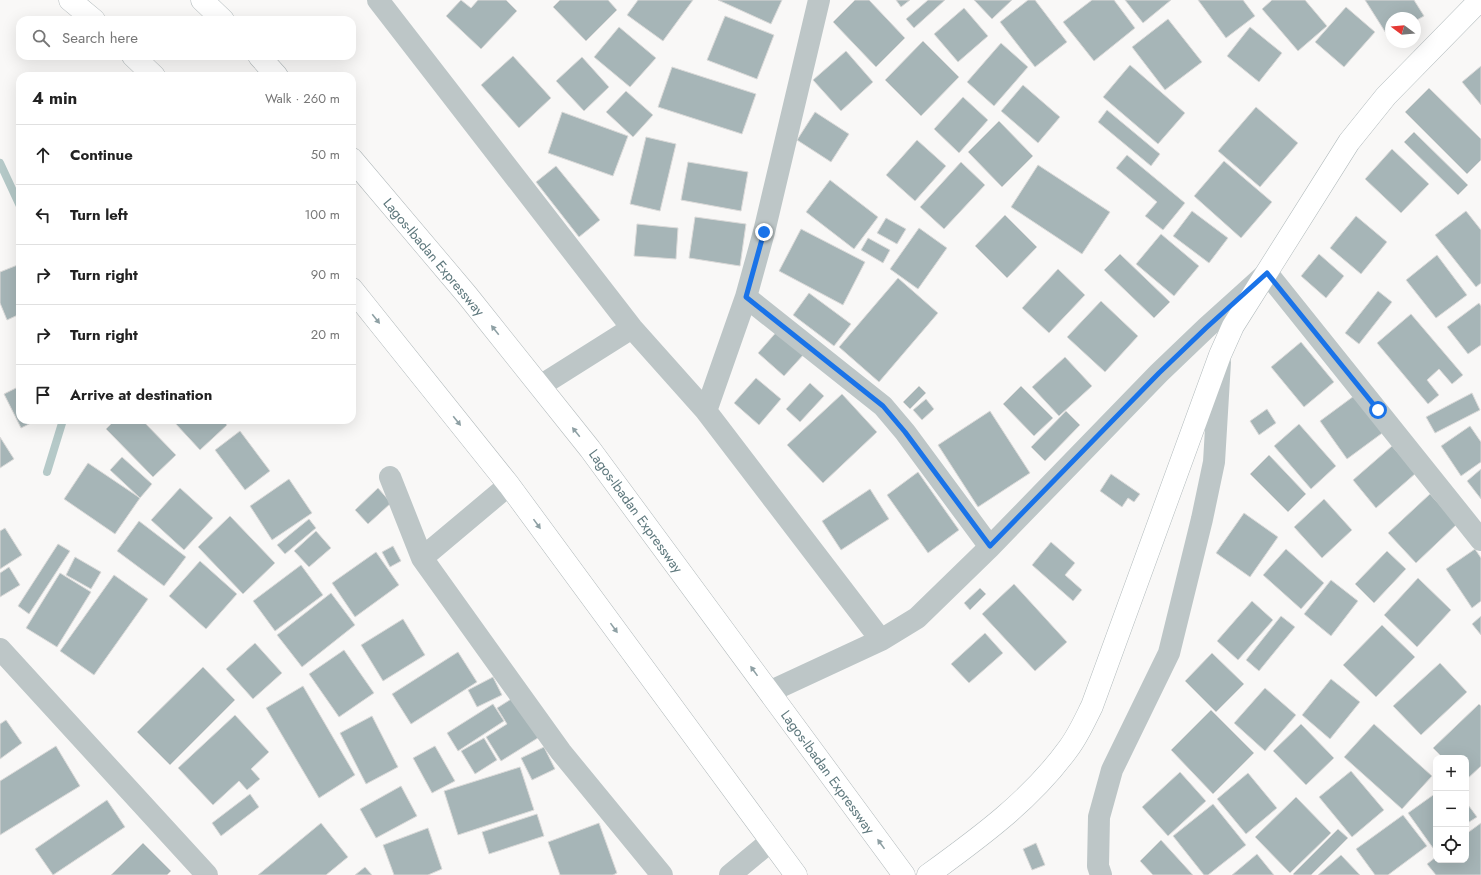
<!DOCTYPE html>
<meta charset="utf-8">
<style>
body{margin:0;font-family:Jost,sans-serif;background:#f6f6f6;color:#222}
.controls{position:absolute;right:12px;bottom:12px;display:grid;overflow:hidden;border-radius:8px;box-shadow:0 4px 16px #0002}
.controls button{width:36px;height:36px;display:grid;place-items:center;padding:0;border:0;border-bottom:1px solid #e0e0e0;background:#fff;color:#222;font:20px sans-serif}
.compass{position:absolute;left:1385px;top:12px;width:36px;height:36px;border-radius:50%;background:#fff;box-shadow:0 4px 16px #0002;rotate:286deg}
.stop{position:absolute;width:12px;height:12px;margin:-9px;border:3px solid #1a73e8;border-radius:50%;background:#fff}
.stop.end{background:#1a73e8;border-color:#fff;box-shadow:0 1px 4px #0008}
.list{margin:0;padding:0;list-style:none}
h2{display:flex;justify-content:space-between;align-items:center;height:52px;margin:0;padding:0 16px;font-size:17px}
h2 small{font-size:13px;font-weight:400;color:#767676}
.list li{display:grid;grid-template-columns:26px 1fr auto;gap:12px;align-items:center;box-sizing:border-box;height:60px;padding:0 16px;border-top:1px solid #e0e0e0}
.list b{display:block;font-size:15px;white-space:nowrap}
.list em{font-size:13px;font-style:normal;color:#767676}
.icon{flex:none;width:22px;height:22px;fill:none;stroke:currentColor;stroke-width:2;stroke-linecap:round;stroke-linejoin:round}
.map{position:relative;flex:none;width:1481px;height:875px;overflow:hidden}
.search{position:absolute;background:#fff;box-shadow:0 4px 16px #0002;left:16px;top:16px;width:340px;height:44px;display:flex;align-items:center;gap:10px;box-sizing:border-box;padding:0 14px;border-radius:12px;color:#767676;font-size:15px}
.panel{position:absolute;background:#fff;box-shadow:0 4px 16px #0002;left:16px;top:72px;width:340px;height:352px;border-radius:12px}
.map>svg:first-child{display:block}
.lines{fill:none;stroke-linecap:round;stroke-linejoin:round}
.stream{stroke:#b5c9c8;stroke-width:8}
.building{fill:#a6b5b7;stroke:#dbdad9}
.major-casing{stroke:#b1babc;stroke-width:23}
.highway-casing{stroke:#b1b9bb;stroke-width:23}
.minor{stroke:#bdc6c7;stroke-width:22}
.major{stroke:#fff;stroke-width:22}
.highway{stroke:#fff;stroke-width:22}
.oneway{fill:#8ea0a4}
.route{stroke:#1a73e8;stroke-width:5}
.labels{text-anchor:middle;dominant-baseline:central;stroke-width:4;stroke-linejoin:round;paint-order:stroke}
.street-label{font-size:14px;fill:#5e787d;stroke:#fff}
</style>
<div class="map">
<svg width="1481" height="875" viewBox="0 0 1481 875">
<rect width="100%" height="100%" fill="#f9f8f7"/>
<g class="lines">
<path class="stream" d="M0 163 20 206
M47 472 63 420"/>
</g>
<path class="building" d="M461 0 471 8 478 0H506L517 11 481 49 446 16Z
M560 0H608L617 10 586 41 553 7Z
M638 0H693L663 41 627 15Z
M718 0H782L771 24Z
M855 0H869L905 38 876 67 833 22Z
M896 0H910L901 7Z
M928 0H945L914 28 906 19Z
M974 0H1012L992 19Z
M1028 0H1035L1067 42 1035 67 1000 22Z
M1092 0H1114L1135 28 1094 61 1063 22Z
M1125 0H1171L1143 23Z
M1198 0H1243L1255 16 1226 38Z
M1272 0H1305L1327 26 1298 51 1262 9Z
M1365 0H1414L1424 16 1415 21V18H1391V37L1389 38Z
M1346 7 1375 32 1344 67 1315 42Z
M964 8 988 36 958 62 934 34Z
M725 16 774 35 757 79 707 60Z
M1168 19 1202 62 1165 90 1132 47Z
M619 27 656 58 630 87 594 57Z
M1250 27 1282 53 1259 82 1227 56Z
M923 41 959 77 921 116 885 80Z
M1001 43 1028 67 994 106 967 82Z
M846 51 873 82 841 111 813 80Z
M513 56 551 98 519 128 481 85Z
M582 57 609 87 584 111 556 81Z
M1130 65 1185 113 1158 144 1103 97Z
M1481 66V105L1462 82Z
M672 67 756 94 742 134 658 107Z
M1023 85 1060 117 1038 143 1001 111Z
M1429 88 1481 139V160L1467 174 1405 112Z
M626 91 653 115 633 137 606 112Z
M963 97 988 120 959 153 934 129Z
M1256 107 1298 143 1260 187 1218 151Z
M1107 110 1160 154 1151 166 1098 122Z
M562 112 628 136 613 176 548 153Z
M815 112 849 134 831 162 797 140Z
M999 121 1033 156 1002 187 968 152Z
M1414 132 1468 185 1458 195 1404 142Z
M646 137 676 144 660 211 630 204Z
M917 140 946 166 915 201 886 175Z
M1392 149 1429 184 1401 213 1365 179Z
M1127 155 1185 203 1163 230 1145 216 1157 202 1116 168Z
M1224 161 1272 202 1241 238 1194 196Z
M688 162 748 172 741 211 681 200Z
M961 162 985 185 944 229 920 207Z
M1038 165 1110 212 1082 254 1011 207Z
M556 166 600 220 579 237 536 182Z
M830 180 878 217 854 249 806 212Z
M1192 211 1228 238 1209 263 1173 236Z
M1466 211 1481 230V283L1476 287 1435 235Z
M1005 215 1037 247 1007 278 975 246Z
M1356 216 1387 242 1361 274 1330 248Z
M695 217 746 224 740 266 689 258Z
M886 218 906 229 897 244 877 233Z
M637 224 678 228 676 259 634 256Z
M919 228 947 248 918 289 890 269Z
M801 229 865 262 843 305 779 271Z
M1161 234 1199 266 1174 296 1136 264Z
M868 238 890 250 883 263 861 250Z
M1120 254 1170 302 1154 318 1104 270Z
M1319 254 1344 276 1326 298 1301 276Z
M1437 255 1467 295 1436 318 1406 280Z
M20 264V314L7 320 0 303V272Z
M1058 269 1085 295 1049 333 1022 308Z
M898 278 938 313 879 382 839 347Z
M1378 291 1392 302 1359 344 1345 333Z
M809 293 851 324 834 346 793 315Z
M1101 301 1138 336 1105 372 1067 337Z
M1479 303 1481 306V345L1468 354 1447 327Z
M1411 314 1463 375 1452 384 1439 369 1427 380 1439 395 1428 404 1377 343Z
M779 329 805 353 784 376 758 353Z
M1301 342 1334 382 1304 407 1271 367Z
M1065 357 1092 386 1059 416 1032 387Z
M756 378 781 399 759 425 734 403Z
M810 383 824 396 800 422 786 409Z
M20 386V420H37L21 428 4 394Z
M919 386 926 393 910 409 903 402Z
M1021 386 1053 418 1034 436 1003 404Z
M1358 393 1385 431 1347 459 1320 421Z
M1472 393 1480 410 1435 433 1426 417Z
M842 394 877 432 823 483 787 445Z
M926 399 934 409 922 420 913 410Z
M1267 409 1276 423 1259 435 1250 421Z
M990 411 1030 473 978 507 938 445Z
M1066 411 1080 425 1045 461 1031 447Z
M115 420H142L176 455 153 477 106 429Z
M178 420H223L227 425 200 450 175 423Z
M1299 424 1336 466 1311 489 1274 446Z
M1470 426 1481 442V462L1461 476 1441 446Z
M240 431 270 471 245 490 215 450Z
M0 437 14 459 0 468Z
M1392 446 1416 473 1376 508 1353 480Z
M1269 455 1306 494 1288 512 1250 474Z
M122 457 152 484 140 498 110 470Z
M88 463 140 498 115 534 64 499Z
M1481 469V499L1467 481Z
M918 472 959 530 928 553 887 495Z
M1111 474 1140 494 1134 502 1128 498 1122 507 1100 491Z
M289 479 312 513 272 540 250 506Z
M180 488 213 518 184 550 151 520Z
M378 488 391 503 368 524 355 510Z
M870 489 889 519 841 550 822 521Z
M1430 494 1457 524 1416 563 1388 533Z
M1324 499 1352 530 1322 558 1294 527Z
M1244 513 1278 537 1250 577 1216 553Z
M230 516 275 563 243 594 198 547Z
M309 519 316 528 285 554 277 545Z
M139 521 186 557 164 586 117 551Z
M5 528 22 555 0 569V531Z
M316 531 331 548 309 567 294 551Z
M1051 542 1075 563 1065 575 1082 590 1073 601 1032 565Z
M58 544 70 551 29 614 18 606Z
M393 546 401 561 390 567 382 552Z
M1286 549 1324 583 1301 609 1263 575Z
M1475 549 1481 558V601L1472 608 1446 569Z
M1387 551 1406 569 1374 603 1355 584Z
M376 552 399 585 355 617 332 583Z
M75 557 101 572 91 589 66 575Z
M200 561 237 594 206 629 169 596Z
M301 565 323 595 275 631 253 601Z
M9 567 20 585 0 597V573Z
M60 573 91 592 57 647 26 628Z
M114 575 148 599 94 675 60 651Z
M1418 578 1451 610 1417 647 1384 615Z
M1331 580 1358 601 1331 636 1304 614Z
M1014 584 1067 642 1035 671 982 614Z
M980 588 986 594 970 610 964 603Z
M331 593 355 625 302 667 277 635Z
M1252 601 1273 620 1238 660 1217 641Z
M1281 616 1295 627 1259 671 1246 660Z
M1481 616V635L1472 624Z
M403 619 425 655 383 681 361 645Z
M1382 625 1415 657 1376 697 1343 665Z
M985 633 1003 653 969 683 951 664Z
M255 643 282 673 253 699 226 669Z
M344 650 374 693 339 717 309 674Z
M458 652 477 682 411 724 392 694Z
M1212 653 1244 684 1216 712 1185 681Z
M1440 663 1467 692 1421 735 1393 706Z
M203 667 235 700 170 765 137 732Z
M493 677 502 695 477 707 468 690Z
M1331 679 1360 702 1330 739 1302 715Z
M303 686 355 775 319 798 266 708Z
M1265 688 1296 715 1265 751 1234 723Z
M516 696 541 736 501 761 486 737 507 724 497 708Z
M493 704 504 721 458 751 447 733Z
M1479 704 1481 706V766L1466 780V758H1443L1433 748Z
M1211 710 1254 753 1213 794 1171 750Z
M235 715 269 752 251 769 260 779 247 790 239 781 213 805 178 768Z
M372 716 398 767 366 784 340 733Z
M6 720 22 743 0 759V724Z
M1301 724 1334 758 1306 785 1273 751Z
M1374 724 1432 776 1402 809 1344 757Z
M484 738 497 760 475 774 461 751Z
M56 746 80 786 0 835V781Z
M435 746 455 781 432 793 413 758Z
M544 747 555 769 532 780 521 758Z
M520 767 534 810 458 835 444 791Z
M1351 771 1384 810 1352 837 1319 797Z
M1180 772 1206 801 1168 836 1142 807Z
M1248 773 1277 808 1246 834 1217 799Z
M401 786 417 816 376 838 360 809Z
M1436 793V846L1433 848 1408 813Z
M250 794 259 807 221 836 212 823Z
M1296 797 1331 833 1290 873 1255 837Z
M107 800 125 827 53 875 35 849Z
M1466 802 1477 817 1466 824Z
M1213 804 1246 845 1208 875H1204L1173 836Z
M537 814 544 836 489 854 482 832Z
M1403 815 1427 846 1388 875H1375L1356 849Z
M321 823 348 857 326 875H258Z
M599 823 617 873 613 875H560L548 842Z
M1481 823V875H1436L1427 864 1436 857V860H1466V834Z
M428 828 442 869 428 875H394L383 845Z
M1338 829 1348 838 1311 875H1294L1293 874Z
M1161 840 1193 875H1153L1140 861Z
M143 843 171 871 167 875H111Z
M1036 843 1045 865 1032 870 1023 849Z
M1257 854 1274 875H1232Z
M1341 855 1360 875H1318Z
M365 867 372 875H355Z"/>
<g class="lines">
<g class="major-casing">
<path id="major" d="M928 875C979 838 1031 800 1068 749 1078 736 1085 720 1092 706L1220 355 1233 326 1349 142 1386 96 1480 0"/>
</g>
<g class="highway-casing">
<path id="highway" d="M70 0 94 20
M202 0 223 20
M133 56 154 76
M259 56 277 76
M352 159 467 295 590 449 904 875
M352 289 509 485 796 875"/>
</g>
<path class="minor" d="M378 0 632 328 706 411 881 640
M746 297 883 406 905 432 990 547
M540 386 632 328
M706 411 746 297 764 232 819 0
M390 477 422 558 561 752 662 875
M422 558 509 485
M0 649 207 875
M769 692 881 640 917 618 990 547 1159 373 1206 328 1267 273 1481 540
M730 875 771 841
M1101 875 1098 866 1099 817 1112 770 1169 653 1202 519 1214 462 1220 362"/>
<use href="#major" class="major"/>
<use href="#highway" class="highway"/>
</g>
<defs><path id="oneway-solid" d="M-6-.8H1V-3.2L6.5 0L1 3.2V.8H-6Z"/></defs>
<g class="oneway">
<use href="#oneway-solid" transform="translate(376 319) rotate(51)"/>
<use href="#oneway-solid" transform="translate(495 330) rotate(-129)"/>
<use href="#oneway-solid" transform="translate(457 421) rotate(51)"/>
<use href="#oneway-solid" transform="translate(576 432) rotate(-129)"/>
<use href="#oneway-solid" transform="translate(537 524) rotate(54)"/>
<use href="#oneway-solid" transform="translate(614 628) rotate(54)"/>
<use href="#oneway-solid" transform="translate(754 671) rotate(-126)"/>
<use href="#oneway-solid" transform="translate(881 844) rotate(-126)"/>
</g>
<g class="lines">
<path class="route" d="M764 232 746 297 883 406 905 432 990 546 1159 373 1206 328 1267 273 1378 410"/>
</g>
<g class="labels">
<g class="street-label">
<text transform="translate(434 257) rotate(50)">Lagos-Ibadan Expressway</text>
<text transform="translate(636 511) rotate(54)">Lagos-Ibadan Expressway</text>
<text transform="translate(828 772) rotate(54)">Lagos-Ibadan Expressway</text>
</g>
</g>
</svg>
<div class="controls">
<button>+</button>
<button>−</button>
<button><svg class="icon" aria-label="locate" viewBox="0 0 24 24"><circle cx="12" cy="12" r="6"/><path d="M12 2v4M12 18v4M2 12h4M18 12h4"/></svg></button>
</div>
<svg class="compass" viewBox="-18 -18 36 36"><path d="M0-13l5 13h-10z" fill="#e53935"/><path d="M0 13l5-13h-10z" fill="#767676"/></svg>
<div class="stop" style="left:1378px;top:410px"></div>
<div class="stop end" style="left:764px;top:232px"></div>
<div class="search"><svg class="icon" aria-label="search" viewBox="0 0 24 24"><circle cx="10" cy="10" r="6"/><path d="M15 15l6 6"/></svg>Search here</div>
<section class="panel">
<h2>4 min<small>Walk · 260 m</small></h2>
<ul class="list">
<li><svg class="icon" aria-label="ahead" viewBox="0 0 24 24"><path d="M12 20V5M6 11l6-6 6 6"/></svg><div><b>Continue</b></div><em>50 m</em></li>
<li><svg class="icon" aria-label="left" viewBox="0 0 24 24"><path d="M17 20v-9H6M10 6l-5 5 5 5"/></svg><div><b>Turn left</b></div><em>100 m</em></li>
<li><svg class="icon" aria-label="right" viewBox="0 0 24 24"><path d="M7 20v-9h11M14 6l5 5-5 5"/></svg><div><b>Turn right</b></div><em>90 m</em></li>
<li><svg class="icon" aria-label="right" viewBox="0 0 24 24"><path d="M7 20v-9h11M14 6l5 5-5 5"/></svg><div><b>Turn right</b></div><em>20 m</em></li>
<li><svg class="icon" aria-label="arrive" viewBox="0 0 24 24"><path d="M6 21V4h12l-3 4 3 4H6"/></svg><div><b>Arrive at destination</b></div></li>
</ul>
</section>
</div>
